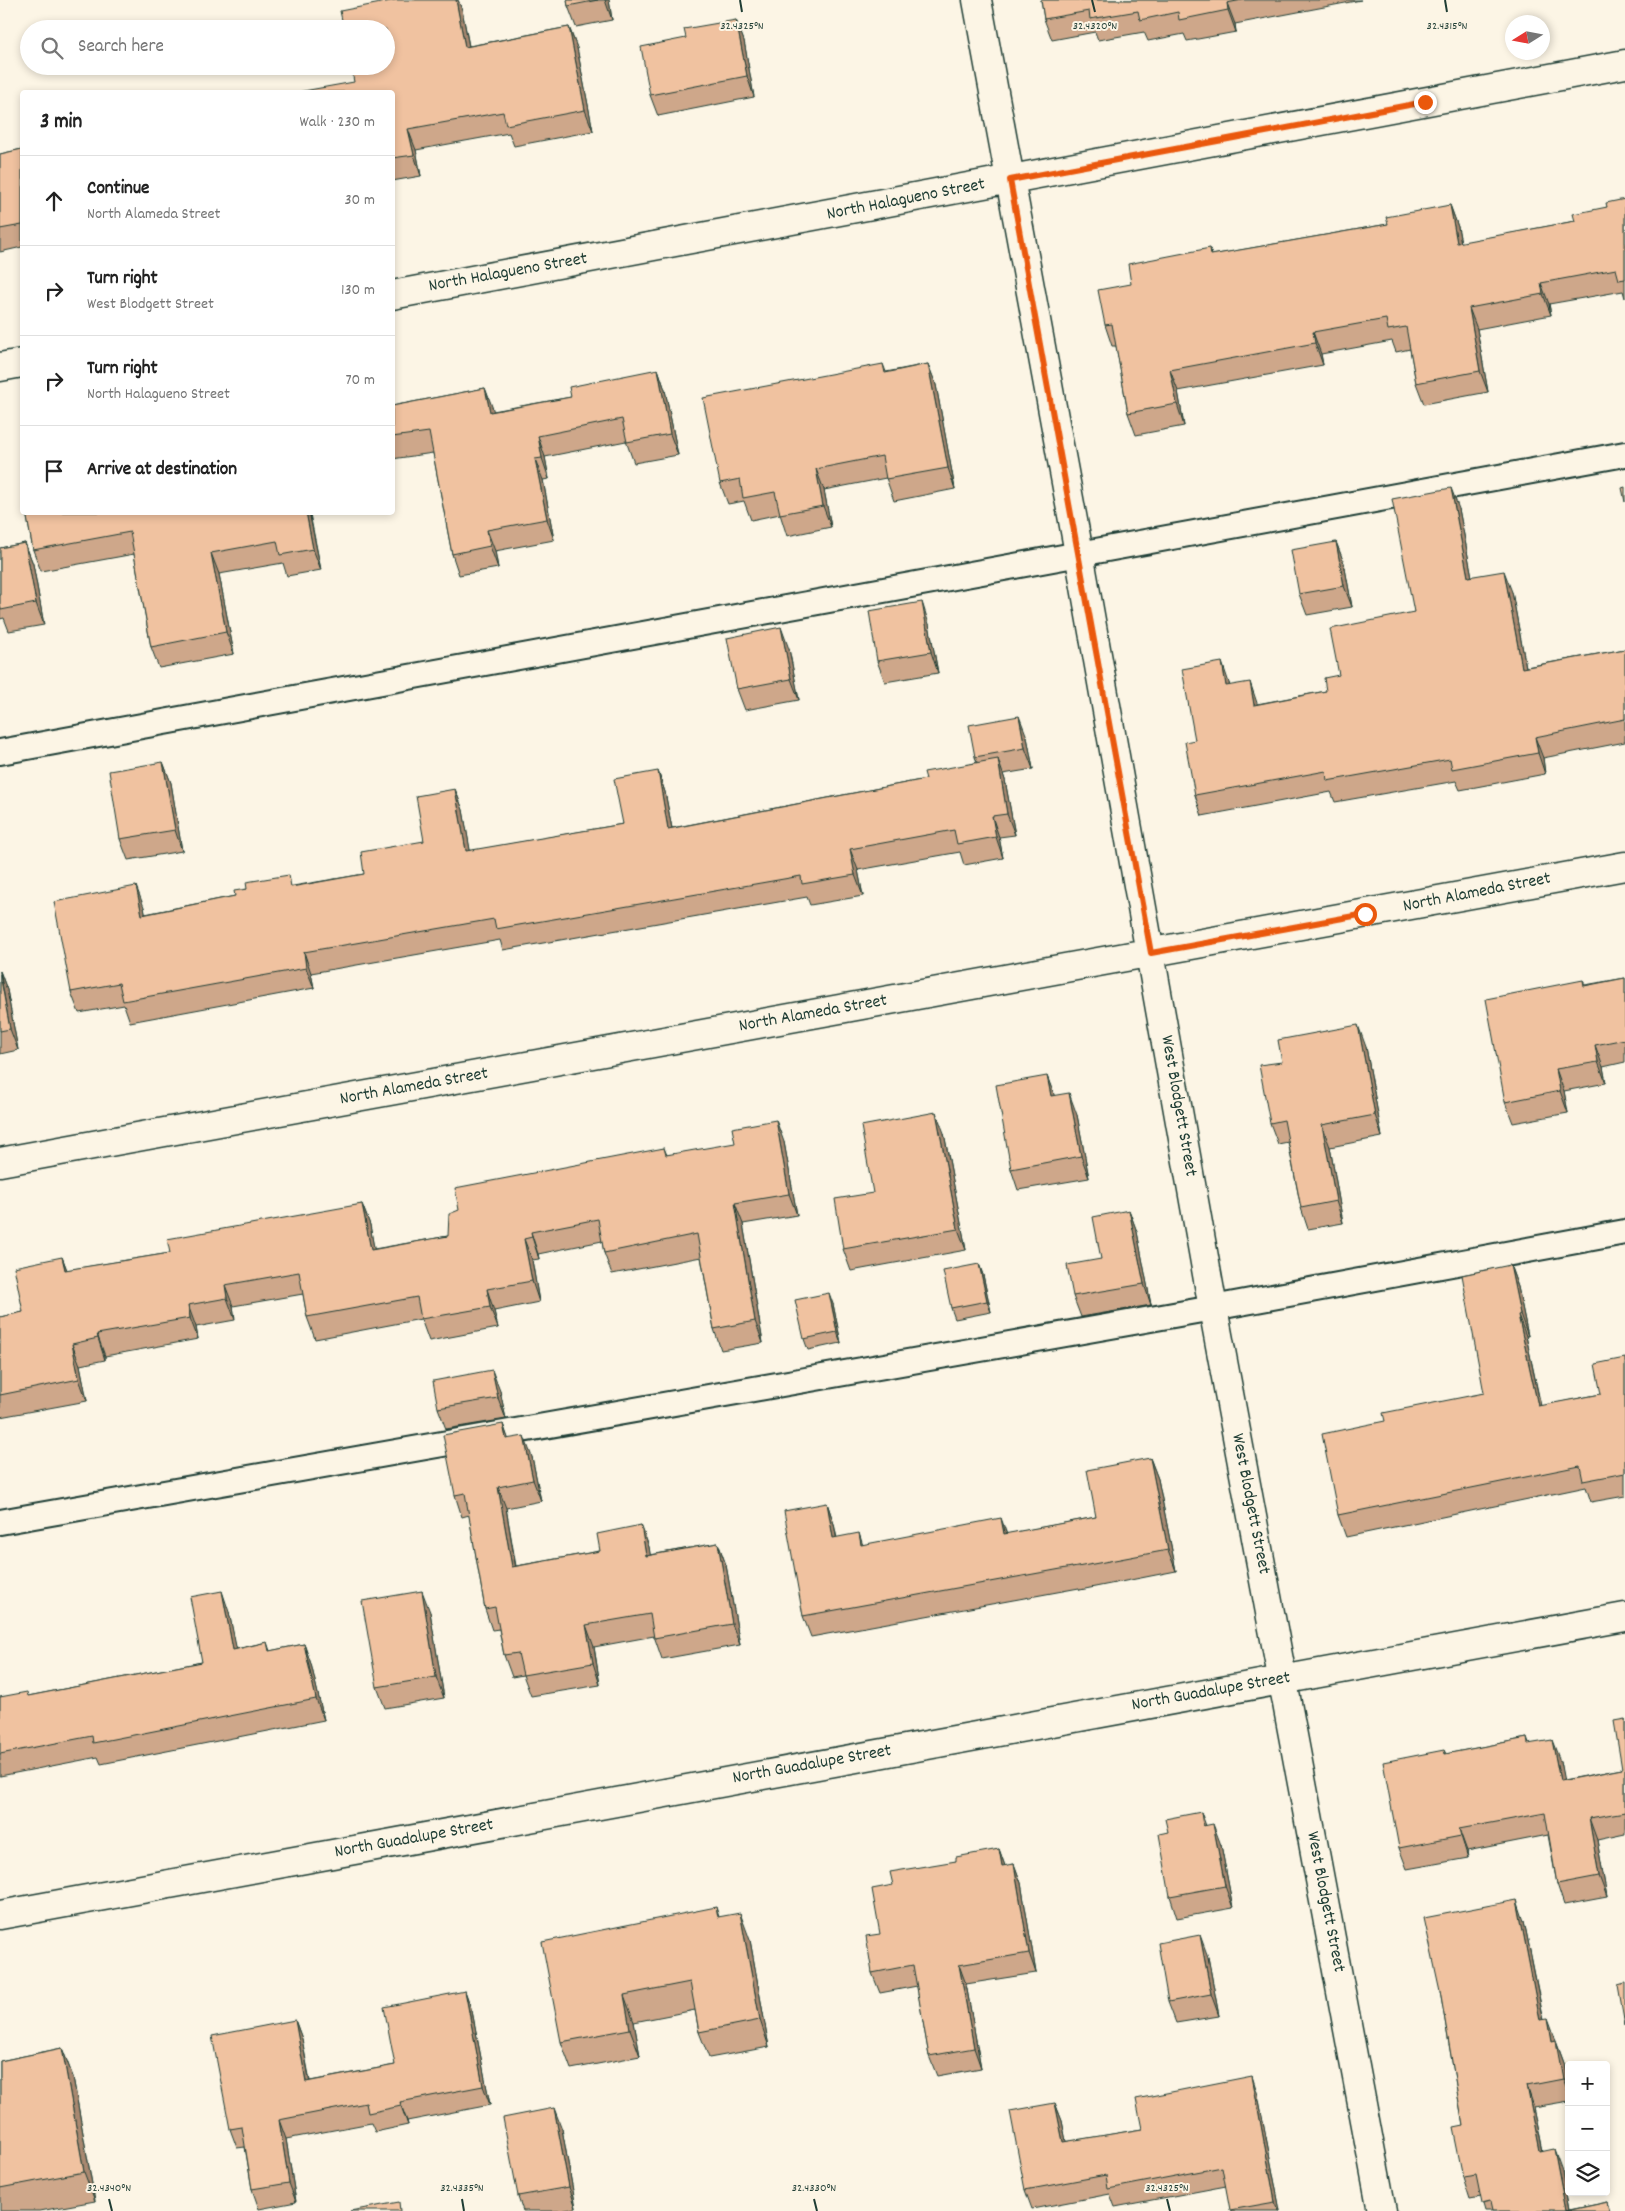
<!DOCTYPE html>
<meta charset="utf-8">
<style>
body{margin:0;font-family:Dekko,sans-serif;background:#f2f2f2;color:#222}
.controls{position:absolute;right:15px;bottom:15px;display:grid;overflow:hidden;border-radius:5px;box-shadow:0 2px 8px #0003}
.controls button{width:45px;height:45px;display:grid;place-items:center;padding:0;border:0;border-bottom:1px solid #e0e0e0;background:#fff;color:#222;font:25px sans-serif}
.compass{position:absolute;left:1505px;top:15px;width:45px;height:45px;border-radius:50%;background:#fff;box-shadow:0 2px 8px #0003;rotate:259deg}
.stop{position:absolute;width:15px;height:15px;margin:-11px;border:4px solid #ea580c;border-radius:50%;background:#fff}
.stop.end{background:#ea580c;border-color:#fff;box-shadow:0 1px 5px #0008}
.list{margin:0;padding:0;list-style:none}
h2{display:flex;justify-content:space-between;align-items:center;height:65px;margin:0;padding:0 20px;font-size:21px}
h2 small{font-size:16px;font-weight:400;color:#767676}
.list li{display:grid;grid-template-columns:32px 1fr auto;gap:15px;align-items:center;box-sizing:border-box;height:90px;padding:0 20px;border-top:1px solid #e0e0e0}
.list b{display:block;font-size:19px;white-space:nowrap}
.list p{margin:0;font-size:16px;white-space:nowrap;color:#767676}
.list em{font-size:16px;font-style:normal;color:#767676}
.icon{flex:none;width:28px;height:28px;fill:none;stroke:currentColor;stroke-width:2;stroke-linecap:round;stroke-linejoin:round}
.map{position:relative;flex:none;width:1625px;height:2211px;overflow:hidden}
.search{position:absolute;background:#fff;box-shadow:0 2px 8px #0003;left:20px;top:20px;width:375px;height:55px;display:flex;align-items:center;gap:12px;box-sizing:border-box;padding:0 18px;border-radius:28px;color:#767676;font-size:19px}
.panel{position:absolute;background:#fff;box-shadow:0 2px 8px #0003;left:20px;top:90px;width:375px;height:425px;border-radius:5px}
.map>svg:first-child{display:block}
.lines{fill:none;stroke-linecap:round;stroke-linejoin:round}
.lane-casing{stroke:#1f3d34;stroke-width:28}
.street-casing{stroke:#1f3d34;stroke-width:31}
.lane{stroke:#fcf5e5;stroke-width:24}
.street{stroke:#fcf5e5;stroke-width:28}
.wall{fill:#cea78a;stroke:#1f3d34}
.shaded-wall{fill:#a88870;stroke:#1f3d34}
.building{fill:#f0c2a0;stroke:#1f3d34}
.route{stroke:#ea580c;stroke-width:6}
.ticks{fill:none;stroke:#1f3d34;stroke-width:2}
.labels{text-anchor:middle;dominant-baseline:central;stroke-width:4;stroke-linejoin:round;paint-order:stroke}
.street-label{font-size:18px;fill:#1f3d34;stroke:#fcf5e5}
.ticks-label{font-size:12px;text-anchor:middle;fill:#1f3d34;stroke:#fcf5e5;stroke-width:4;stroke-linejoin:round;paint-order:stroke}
</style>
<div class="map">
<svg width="1625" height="2211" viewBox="0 0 1625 2211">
<rect width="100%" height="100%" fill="#fcf5e5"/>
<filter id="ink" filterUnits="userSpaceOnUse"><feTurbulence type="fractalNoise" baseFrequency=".02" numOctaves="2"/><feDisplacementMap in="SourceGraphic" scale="10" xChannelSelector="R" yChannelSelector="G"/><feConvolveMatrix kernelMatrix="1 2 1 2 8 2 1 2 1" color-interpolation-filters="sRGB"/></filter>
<g filter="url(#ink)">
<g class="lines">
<g class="lane-casing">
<path id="lane" d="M0 752 1625 454
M0 1522 1213 1308 1625 1232"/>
</g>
<g class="street-casing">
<path id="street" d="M977 0 1079 553 1213 1308 1382 2211
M392 295 1625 64
M0 367 22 363
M0 1162 1625 866
M0 1915 1625 1617"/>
</g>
<use href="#lane" class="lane"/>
<use href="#street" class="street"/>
</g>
<path class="wall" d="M456 0H458L462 10 469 46 569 27 577 48 593 131 514 146 509 133 416 150 421 176 392 181V92L354 82Z
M567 0H609L612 20 576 27 568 6Z
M1041 0H1361L1235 24 1236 32 1187 41 1184 34 1148 41 1144 32 1098 40 1095 32 1052 40 1044 19Z
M736 20 744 41 754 97 658 116 650 95 686 38Z
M22 149V247L0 252V154Z
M1625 199V298L1623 291 1549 304 1551 315 1477 329 1488 392 1424 404 1416 383 1410 349 1396 352 1392 341 1321 354 1323 365 1178 391 1184 426 1136 435 1128 413 1116 346H1112L1105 325 1210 248 1212 255 1388 224 1450 205 1458 227 1461 243 1575 221Z
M883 364 886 372 928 364 936 385 955 489 894 501 886 478 824 490 831 527 787 536 780 514 751 520 744 501 728 504 720 483Z
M658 369 665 390 678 455 634 463 626 441 545 457 549 479 543 480 554 540 495 551 498 568 459 575 452 554 433 453 392 459V406L485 388 493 411 571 397Z
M1459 509 1472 577 1512 592 1526 667 1625 649V742L1543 758 1545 774 1460 790 1456 781 1335 802 1331 792 1202 816 1195 795V740L1229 683 1230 686 1257 704 1326 691 1339 675 1414 612Z
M26 512H317L310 514 321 570 287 576 283 563 219 574 234 654 159 668 151 647 134 554 41 571 33 550Z
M1336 542 1344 563 1352 607 1307 615 1299 594Z
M25 543 33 564 44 625 9 631 4 618 0 619V548Z
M929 624 938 673 885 682 877 661Z
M789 649 799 700 745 710 737 689Z
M1027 737 1033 769 1003 774 1005 780 1015 835 999 837 1003 858 964 865 960 852 858 870 863 896 810 905 807 897 503 950 500 940 311 973 314 988 130 1022 124 1005 79 1013 71 992 144 907 145 914 235 896 247 889 293 886 364 874 424 841 455 789 463 810 470 851 623 824 658 771 665 792 672 828 926 779 977 762 975 757Z
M163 762 171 783 182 851 128 860 120 839Z
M0 971 7 990 18 1050 0 1054Z
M1625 978V1062L1603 1067 1606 1083 1564 1091 1568 1113 1513 1123 1505 1102 1583 980 1585 985Z
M1366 1047 1382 1137 1330 1147 1343 1223 1308 1229 1301 1208 1288 1142 1278 1144 1270 1123Z
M1047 1076 1054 1096 1077 1115 1089 1178 1018 1190 1011 1169Z
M944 1133 966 1250 851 1271 843 1249 873 1193Z
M784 1142 797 1215 743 1224 763 1343 721 1350 714 1329 701 1257 612 1274 604 1253 602 1241 538 1254 539 1259 532 1260 539 1302 494 1311 498 1328 429 1341 421 1319 315 1339 307 1317 303 1294 233 1306 235 1320 196 1327 198 1339 105 1356V1360L80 1365 87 1401 0 1417V1317L23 1312 62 1257 67 1270 170 1253 362 1204 370 1225 374 1249 448 1236 664 1148 667 1155Z
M1129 1210 1137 1232 1151 1305 1081 1317 1073 1296 1101 1259Z
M979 1264 983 1275 991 1312 955 1319 951 1308Z
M1510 1265 1518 1287 1528 1336H1526L1541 1406 1601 1394 1625 1358V1496L1591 1502 1586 1487 1346 1537 1338 1515 1385 1421 1484 1393Z
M833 1304 841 1343 808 1350 804 1339Z
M500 1391 506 1419 446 1429 438 1408Z
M503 1424 508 1439 532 1457 541 1501 506 1508 516 1566 600 1551 641 1525 649 1547 650 1555 718 1543 726 1565 740 1645 662 1659 654 1636 594 1647 600 1685 531 1696 523 1675 512 1677 504 1655 499 1629 492 1630 485 1609 469 1515 462 1517 455 1495Z
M1150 1458 1158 1479 1176 1571 1080 1590 1079 1588 811 1637 803 1616 827 1503 834 1524 837 1538 863 1545 1007 1534 1096 1517Z
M229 1612 236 1649 267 1642 270 1651 304 1644 311 1664 324 1720 101 1764 98 1757 0 1776V1697L28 1696 202 1662Z
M430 1612 444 1698 385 1708 377 1687Z
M1625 1719V1834L1597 1840 1607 1897 1564 1905 1557 1884 1548 1835 1467 1851 1468 1858 1407 1869 1399 1848 1444 1750 1446 1754 1527 1738 1529 1744 1560 1761 1563 1780 1622 1769Z
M1206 1825 1221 1845 1233 1908 1177 1918 1170 1896Z
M999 1849 1005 1866 1014 1864 1021 1883 1036 1973 966 1984 981 2068 937 2076 929 2056 917 1986 880 1993 872 1973 893 1885 956 1861Z
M716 1907 719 1917 750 1940 769 2047 709 2058 699 2032 695 2010 634 2022 640 2056 571 2069 561 2042Z
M1524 1921 1544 2020 1556 2040 1564 2062 1569 2091V2101L1534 2107 1543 2152 1562 2171 1569 2210 1608 2202 1611 2211H1485L1481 2197 1470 2199 1463 2177V2126L1440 1991Z
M1208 1957 1219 2016 1176 2023 1168 2002Z
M465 1991 472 2011 490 2105 407 2121 408 2125 375 2132 371 2123 286 2139 296 2202 259 2209 252 2189 245 2147 237 2148 230 2129 295 2020 302 2039 310 2081 395 2065Z
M62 2048 73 2077 95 2201 40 2211H0V2061Z
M1258 2095 1280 2211H1231L1226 2186 1115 2207 1110 2194 1032 2209 1025 2190 1055 2103 1062 2121 1066 2142 1142 2129Z
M562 2129 576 2208 560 2211H523L518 2196Z"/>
<path class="shaded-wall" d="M456 0H458L462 10 473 68 465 47Z
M605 0H609L612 20Z
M1227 3 1235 24 1236 32 1228 10Z
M736 20 744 41 754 97 747 76Z
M569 27 577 48 593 131 585 110Z
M408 129 416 150 421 176 414 155Z
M1450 205 1458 227 1465 265 1457 243Z
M1541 283 1549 304 1551 315 1543 294Z
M1469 308 1477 329 1488 392 1480 371Z
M1313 332 1321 354 1323 365 1315 343Z
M928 364 936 385 955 489 948 468Z
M658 369 665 390 678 455 670 434Z
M1170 370 1178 391 1184 426 1177 404Z
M485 388 493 409 497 433 490 412Z
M538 436 545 457 549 479 542 458Z
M535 459 543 480 554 540 547 519Z
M816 469 824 490 831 527 823 506Z
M1451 488 1459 509 1476 598 1468 577Z
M306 512H309L321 570 313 549Z
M487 530 495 551 498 568 490 546Z
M1336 542 1344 563 1352 607 1344 586Z
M25 543 33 564 44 625 36 603Z
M211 553 219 574 234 654 226 632Z
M1504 571 1512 592 1530 689 1522 668Z
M922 602 929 624 938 673 931 652Z
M781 627 789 649 799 700 791 679Z
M1222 662 1229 683 1234 707 1226 686Z
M1250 682 1257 703 1262 726 1254 705Z
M1019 716 1027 737 1033 769 1025 748Z
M1535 737 1543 758 1545 774 1538 753Z
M998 759 1005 780 1015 835 1007 814Z
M163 762 171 783 182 851 175 830Z
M658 771 665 792 676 850 668 829Z
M455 789 463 810 474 872 466 851Z
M992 816 999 837 1003 858 996 837Z
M850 849 858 870 863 896 855 875Z
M136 886 144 907 149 936 142 915Z
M304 952 311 973 314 988 306 968Z
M0 971 7 990 18 1050 10 1029Z
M1358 1025 1366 1047 1382 1137 1375 1115Z
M1595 1045 1603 1067 1606 1083 1598 1062Z
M1556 1069 1564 1091 1568 1113 1560 1091Z
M1047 1076 1055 1097 1051 1096Z
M1069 1093 1077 1115 1089 1178 1081 1156Z
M936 1112 944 1133 966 1250 958 1229Z
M776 1120 784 1142 797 1215 789 1194Z
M1322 1125 1330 1147 1343 1223 1336 1201Z
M735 1203 743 1224 763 1343 755 1321Z
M362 1204 370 1225 378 1271 371 1250Z
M1129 1210 1137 1232 1151 1305 1144 1284Z
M531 1232 538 1254 539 1259 532 1237Z
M524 1239 532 1260 539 1302 532 1281Z
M62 1257 70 1278 65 1270Z
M979 1264 983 1275 991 1312 987 1301Z
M1510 1265 1518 1287 1528 1336 1520 1314Z
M225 1285 233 1306 235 1320 227 1298Z
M487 1289 494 1311 498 1328 490 1307Z
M829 1293 833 1304 841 1343 837 1332Z
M188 1305 196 1327 198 1339 190 1318Z
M1518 1315 1526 1336 1545 1427 1538 1406Z
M97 1334 105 1356V1360L98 1338Z
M72 1344 80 1365 87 1401 79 1379Z
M492 1370 500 1391 506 1419 498 1398Z
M503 1424 511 1446 506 1439Z
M524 1436 532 1457 541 1501 533 1480Z
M1150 1458 1158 1479 1176 1571 1168 1550Z
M498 1487 506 1508 519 1588 512 1567Z
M827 1503 834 1524 840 1560 833 1538Z
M1001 1518 1009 1540 1004 1534Z
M641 1525 649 1547 654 1577 646 1556Z
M859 1533 866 1555 861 1545Z
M718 1543 726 1565 740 1645 732 1624Z
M222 1591 229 1612 241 1671 233 1650Z
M422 1591 430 1612 444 1698 436 1677Z
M586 1625 594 1647 600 1685 593 1663Z
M304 1644 311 1664 324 1720 316 1699Z
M1552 1740 1560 1761 1568 1802 1560 1781Z
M1201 1812 1209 1834 1203 1826Z
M1589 1818 1597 1840 1607 1897 1599 1876Z
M1213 1824 1221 1845 1233 1908 1225 1886Z
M1459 1829 1467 1851 1468 1858 1461 1836Z
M999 1849 1006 1869 1002 1866Z
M1014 1864 1021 1883 1036 1973 1029 1953Z
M1517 1900 1524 1921 1548 2042 1540 2020Z
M740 1913 750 1940 769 2047 760 2020Z
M1200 1935 1208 1957 1219 2016 1211 1994Z
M959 1965 966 1984 981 2068 974 2048Z
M465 1991 472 2011 490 2105 483 2086Z
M624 1995 634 2022 640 2056 630 2029Z
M1548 2019 1564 2062 1569 2091V2096L1563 2079 1552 2042Z
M295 2020 302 2039 313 2101 306 2082Z
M62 2048 73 2077 95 2201 84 2172Z
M1252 2076 1258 2095 1280 2211H1279L1275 2202Z
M1527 2086 1534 2107 1547 2174 1540 2152Z
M400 2102 407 2121 408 2125 401 2106Z
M1055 2103 1062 2121 1070 2161 1063 2142Z
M554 2108 562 2129 576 2208 569 2187Z
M279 2120 286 2139 296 2202 289 2183Z
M1554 2149 1562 2171 1569 2211H1566Z"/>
<path class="building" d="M396 0H456L465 47 569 27 585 110 506 125 503 112 408 129 414 155 392 158V92H298L354 82 351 66H386V29H344L340 11Z
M567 0H598L568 6Z
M1041 0H1242L1227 3 1228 10 1179 20 1178 12 1140 20 1138 11 1090 19 1089 11 1044 19Z
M736 20 747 76 650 95 641 47 686 38 684 29Z
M22 149V225L0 229V154Z
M1625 199V279L1619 280 1616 269 1541 283 1543 294 1469 308 1480 371 1416 383 1406 327 1388 330 1386 319 1313 332 1315 343 1170 370 1177 404 1128 413 1112 324 1105 325 1098 290 1131 284 1128 264 1210 248 1211 255 1388 224 1386 217 1450 205 1457 243 1575 221 1573 214 1607 207 1606 203Z
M883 364 885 373 928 364 948 468 886 479 882 456 816 469 823 506 780 514 775 492 743 498 740 479 720 483 703 398Z
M658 369 670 434 627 442 622 419 538 436 542 458 535 459 547 519 487 530 490 546 452 554 429 432 392 437V406L485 388 490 412 571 397 569 387Z
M1625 487V502L1622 488Z
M1451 488 1468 577 1504 571 1522 668 1625 649V719L1535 737 1538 753 1452 769 1450 759 1327 781 1326 771 1195 795 1185 742 1195 740 1182 669 1222 662 1226 686 1250 682 1254 705 1326 691 1324 678 1339 675 1330 629 1414 612 1392 499Z
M26 512H306L313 549 280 555 277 541 211 553 226 632 151 647 130 532 33 550Z
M1336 542 1344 586 1299 594 1291 550Z
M25 543 36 603 1 610 0 604V548Z
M922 602 931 652 877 661 869 611Z
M781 627 791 679 737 689 727 638Z
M1019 716 1025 748 975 757 969 725Z
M998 759 1007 814 992 816 996 837 957 844 954 830 850 849 855 875 802 884 801 876 496 929 494 919 304 952 306 968 123 1001 119 983 71 992 54 902 136 886 142 915 235 896 234 891 247 889 246 882 289 875 291 887 364 874 361 852 424 841 416 796 455 789 466 851 623 824 614 779 658 771 668 829 926 779 924 772Z
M163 762 175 830 120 839 109 771Z
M0 974 10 1029 0 1031Z
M1625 978V1039L1595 1045 1598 1062 1556 1069 1560 1091 1505 1102 1486 999 1583 980 1584 986Z
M1358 1025 1375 1115 1322 1125 1336 1201 1301 1208 1284 1120 1270 1123 1259 1065 1282 1062 1278 1040Z
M1047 1076 1051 1096 1069 1093 1081 1156 1011 1169 996 1085Z
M936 1112 958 1229 843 1249 835 1199 873 1193 861 1126Z
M776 1120 789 1194 735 1203 755 1321 714 1329 697 1234 604 1253 598 1219 531 1232 532 1237 524 1239 532 1281 487 1289 490 1307 421 1319 417 1297 307 1317 299 1272 225 1285 227 1298 188 1305 190 1318 97 1334 98 1338 72 1344 79 1379 0 1395V1317L23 1312 14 1267 62 1257 65 1270 170 1253 167 1239 362 1204 371 1250 448 1236 449 1214 459 1210 455 1188 664 1148 666 1155 735 1143 732 1128Z
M1129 1210 1144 1284 1073 1296 1067 1265 1101 1259 1093 1217Z
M979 1264 987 1301 951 1308 943 1271Z
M1510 1265 1520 1314 1518 1315 1538 1406 1601 1394 1595 1364 1625 1358V1473L1583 1481 1580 1466 1338 1515 1322 1434 1385 1421 1383 1413 1484 1393 1462 1275Z
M829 1293 837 1332 804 1339 795 1300Z
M492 1370 498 1398 438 1408 433 1381Z
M503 1424 506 1439 524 1436 533 1480 498 1487 512 1567 600 1551 597 1534 641 1525 646 1556 718 1543 732 1624 654 1638 650 1614 586 1625 593 1663 523 1675 518 1653 504 1655 495 1607 485 1609 465 1493 455 1495 443 1435Z
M1150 1458 1168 1550 1072 1568V1567L803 1616 784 1511 827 1503 833 1538 859 1533 861 1545 1001 1518 1004 1534 1096 1517 1087 1470Z
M222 1591 233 1650 267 1642 269 1651 304 1644 316 1699 93 1743 92 1736 0 1754V1697L27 1692 28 1696 202 1662 190 1597Z
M422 1591 436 1677 377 1687 362 1601Z
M1625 1719V1812L1589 1818 1599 1876 1557 1884 1545 1813 1459 1829 1461 1836 1399 1848 1383 1762 1444 1750 1445 1754 1527 1738 1528 1744 1552 1740 1560 1781 1622 1769 1614 1721Z
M1201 1812 1203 1826 1213 1824 1225 1886 1170 1896 1159 1834 1168 1832 1165 1819Z
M999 1849 1002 1866 1014 1864 1029 1953 959 1965 974 2048 929 2056 913 1965 872 1973 866 1936 880 1934 872 1889 893 1885 890 1872 956 1861V1857Z
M1517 1900 1540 2020 1548 2019 1552 2042 1556 2041 1563 2079 1527 2086 1540 2152 1554 2149 1566 2211 1608 2202 1610 2211H1492L1490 2202 1482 2204 1476 2175 1463 2177 1453 2128 1463 2126 1440 1991 1424 1918Z
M716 1907 718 1917 740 1913 760 2020 699 2032 690 1982 624 1995 630 2029 561 2042 542 1942Z
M1200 1935 1211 1994 1168 2002 1158 1943Z
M1625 1983V2025L1618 1985Z
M465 1991 483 2086 400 2102 401 2106 368 2113 366 2103 279 2120 289 2183 252 2189 242 2127 230 2129 212 2036 295 2020 306 2082 395 2065 384 2007Z
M62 2048 84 2172 0 2188V2061Z
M1252 2076 1275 2202 1230 2210 1222 2167 1108 2189 1106 2175 1025 2190 1010 2111 1055 2103 1063 2142 1142 2129 1136 2099Z
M554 2108 569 2187 518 2196 503 2118Z
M399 2202 400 2211H350Z"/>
</g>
<g class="lines" filter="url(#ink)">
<path class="route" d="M1365 914 1151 953 1010 180 1425 102"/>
</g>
<path class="ticks" d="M740 0 742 12M1092 0 1095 12M1445 0 1447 12M109 2199 112 2211M462 2199 464 2211M814 2199 817 2211M1167 2199 1170 2211"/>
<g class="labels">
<g class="street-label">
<text transform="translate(906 200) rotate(-11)">North Halagueno Street</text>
<text transform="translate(508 273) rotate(-10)">North Halagueno Street</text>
<text transform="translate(1477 893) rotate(-11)">North Alameda Street</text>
<text transform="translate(813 1014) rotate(-10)">North Alameda Street</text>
<text transform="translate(414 1087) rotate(-10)">North Alameda Street</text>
<text transform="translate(1178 1106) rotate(80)">West Blodgett Street</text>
<text transform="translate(1250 1504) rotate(79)">West Blodgett Street</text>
<text transform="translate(1211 1692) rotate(-10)">North Guadalupe Street</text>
<text transform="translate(812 1765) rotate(-10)">North Guadalupe Street</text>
<text transform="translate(414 1839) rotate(-10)">North Guadalupe Street</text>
<text transform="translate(1325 1902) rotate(79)">West Blodgett Street</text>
</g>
</g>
<g class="ticks-label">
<text x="742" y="29">32.4325°N</text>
<text x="1095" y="29">32.4320°N</text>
<text x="1447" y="29">32.4315°N</text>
<text x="109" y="2191">32.4340°N</text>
<text x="462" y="2191">32.4335°N</text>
<text x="814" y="2191">32.4330°N</text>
<text x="1167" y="2191">32.4325°N</text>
</g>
</svg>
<div class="controls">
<button>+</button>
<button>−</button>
<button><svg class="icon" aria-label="layers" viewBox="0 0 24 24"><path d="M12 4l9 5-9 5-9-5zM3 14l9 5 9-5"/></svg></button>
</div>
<svg class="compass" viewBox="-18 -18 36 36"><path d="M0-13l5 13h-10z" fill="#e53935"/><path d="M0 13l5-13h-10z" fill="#767676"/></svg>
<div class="stop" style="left:1365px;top:914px"></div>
<div class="stop end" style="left:1425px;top:102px"></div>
<div class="search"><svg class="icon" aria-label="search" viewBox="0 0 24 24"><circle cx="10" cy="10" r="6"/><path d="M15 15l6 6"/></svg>Search here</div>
<section class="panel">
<h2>3 min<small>Walk · 230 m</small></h2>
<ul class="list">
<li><svg class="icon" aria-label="ahead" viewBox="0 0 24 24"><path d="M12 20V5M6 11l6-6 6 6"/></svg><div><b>Continue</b><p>North Alameda Street</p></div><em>30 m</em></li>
<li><svg class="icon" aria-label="right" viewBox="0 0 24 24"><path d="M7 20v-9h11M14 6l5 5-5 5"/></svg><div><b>Turn right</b><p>West Blodgett Street</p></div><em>130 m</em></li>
<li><svg class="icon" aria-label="right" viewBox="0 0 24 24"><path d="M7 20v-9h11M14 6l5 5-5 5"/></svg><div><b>Turn right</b><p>North Halagueno Street</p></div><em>70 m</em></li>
<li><svg class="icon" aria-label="arrive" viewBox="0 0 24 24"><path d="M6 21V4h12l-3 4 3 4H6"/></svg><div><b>Arrive at destination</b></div></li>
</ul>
</section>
</div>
